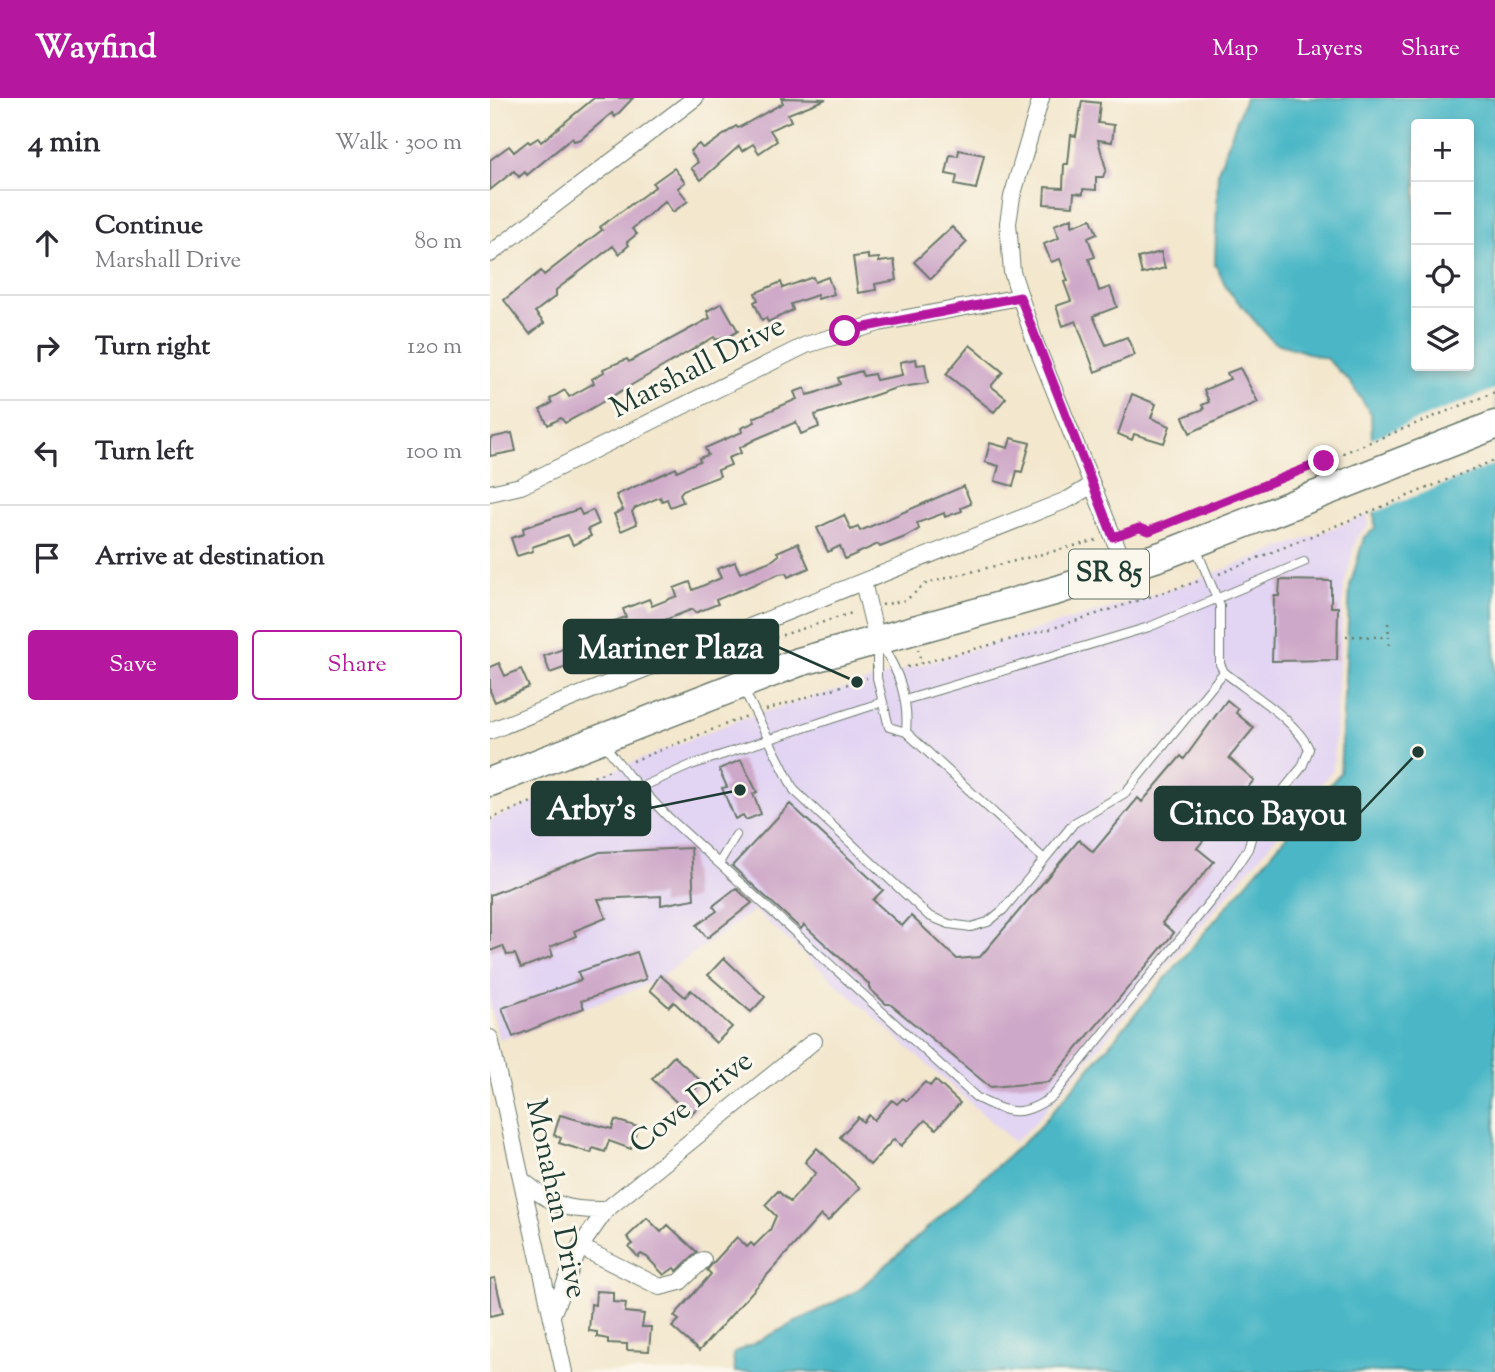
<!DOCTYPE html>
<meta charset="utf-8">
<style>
body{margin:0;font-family:"Sorts Mill Goudy",serif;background:#f7f7f7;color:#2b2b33}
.controls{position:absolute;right:21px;top:21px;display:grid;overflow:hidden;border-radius:7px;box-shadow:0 4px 10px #0003}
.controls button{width:63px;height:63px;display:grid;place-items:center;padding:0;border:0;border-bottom:2px solid #e1e1e2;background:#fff;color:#2b2b33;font:35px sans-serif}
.stop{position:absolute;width:21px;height:21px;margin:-16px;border:5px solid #b5179e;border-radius:50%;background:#fff}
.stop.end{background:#b5179e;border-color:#fff;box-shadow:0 2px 7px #0008}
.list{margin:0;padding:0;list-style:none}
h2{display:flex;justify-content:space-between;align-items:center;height:91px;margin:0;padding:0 28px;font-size:30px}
h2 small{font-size:23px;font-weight:400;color:#7c7c81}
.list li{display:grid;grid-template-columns:46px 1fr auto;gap:21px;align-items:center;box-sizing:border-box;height:105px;padding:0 28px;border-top:2px solid #e1e1e2}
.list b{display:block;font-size:26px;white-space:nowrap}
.list p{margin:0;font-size:23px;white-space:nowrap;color:#7c7c81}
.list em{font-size:23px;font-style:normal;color:#7c7c81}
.actions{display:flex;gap:14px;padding:21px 28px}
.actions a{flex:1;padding:16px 0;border:2px solid #b5179e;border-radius:7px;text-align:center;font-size:24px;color:#b5179e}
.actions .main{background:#b5179e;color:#fff}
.icon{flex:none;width:38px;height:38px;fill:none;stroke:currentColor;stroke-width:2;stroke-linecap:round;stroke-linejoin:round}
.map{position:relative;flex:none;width:1005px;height:1274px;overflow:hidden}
header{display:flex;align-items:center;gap:42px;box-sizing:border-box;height:98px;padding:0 35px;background:#b5179e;color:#fff}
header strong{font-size:33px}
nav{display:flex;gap:38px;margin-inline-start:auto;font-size:24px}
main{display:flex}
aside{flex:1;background:#fff}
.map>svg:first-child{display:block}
.built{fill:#e2d4f3}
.water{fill:#4bb7c6;stroke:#357a7d;stroke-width:2;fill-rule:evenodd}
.pier{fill:#f3e7cd}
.building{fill:#cea8c8}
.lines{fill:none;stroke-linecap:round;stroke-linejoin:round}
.lane-casing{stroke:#69786a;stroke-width:10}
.street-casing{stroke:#69786a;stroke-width:18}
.highway-casing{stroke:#69786a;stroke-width:31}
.path{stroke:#69786a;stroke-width:2.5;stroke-dasharray:2 5;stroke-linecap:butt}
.lane{stroke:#fff;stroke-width:8}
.street{stroke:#fff;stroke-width:16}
.highway{stroke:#fff;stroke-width:28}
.route{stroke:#b5179e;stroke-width:9}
.labels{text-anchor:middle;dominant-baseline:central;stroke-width:6;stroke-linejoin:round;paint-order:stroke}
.shield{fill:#fbf7ec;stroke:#61756b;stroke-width:2}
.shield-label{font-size:28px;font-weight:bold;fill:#1f3d34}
.street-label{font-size:30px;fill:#1f3d34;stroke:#fbf7ec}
.leader{fill:none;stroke:#1f3d34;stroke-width:2.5}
.callout-dot{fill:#1f3d34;stroke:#fbf7ec;stroke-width:2.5}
.callout{fill:#1f3d34;stroke:#1f3d34;stroke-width:2.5}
.callout-label{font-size:32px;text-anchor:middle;font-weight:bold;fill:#fff}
</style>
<header>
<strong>Wayfind</strong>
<nav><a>Map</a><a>Layers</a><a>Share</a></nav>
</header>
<main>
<aside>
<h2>4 min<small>Walk · 300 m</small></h2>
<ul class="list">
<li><svg class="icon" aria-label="ahead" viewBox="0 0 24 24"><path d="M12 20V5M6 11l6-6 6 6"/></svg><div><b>Continue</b><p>Marshall Drive</p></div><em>80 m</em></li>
<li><svg class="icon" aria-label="right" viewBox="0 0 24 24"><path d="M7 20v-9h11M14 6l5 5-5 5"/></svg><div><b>Turn right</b></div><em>120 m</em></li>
<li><svg class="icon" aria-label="left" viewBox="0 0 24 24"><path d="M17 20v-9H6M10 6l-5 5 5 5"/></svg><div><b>Turn left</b></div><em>100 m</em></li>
<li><svg class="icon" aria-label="arrive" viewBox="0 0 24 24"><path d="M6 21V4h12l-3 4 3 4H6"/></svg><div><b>Arrive at destination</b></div></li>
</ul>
<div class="actions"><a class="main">Save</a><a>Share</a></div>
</aside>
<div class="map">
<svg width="1005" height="1274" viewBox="0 0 1005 1274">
<rect width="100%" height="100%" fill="#fbf7ec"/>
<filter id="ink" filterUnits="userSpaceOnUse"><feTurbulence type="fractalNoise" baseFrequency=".0143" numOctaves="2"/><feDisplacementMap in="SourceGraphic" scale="14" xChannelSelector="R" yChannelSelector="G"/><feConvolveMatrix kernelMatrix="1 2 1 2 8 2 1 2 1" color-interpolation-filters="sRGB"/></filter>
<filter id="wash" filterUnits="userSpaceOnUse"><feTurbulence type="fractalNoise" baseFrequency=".00686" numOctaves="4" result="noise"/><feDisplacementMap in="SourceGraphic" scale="28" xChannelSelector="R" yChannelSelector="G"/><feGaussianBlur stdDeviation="1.57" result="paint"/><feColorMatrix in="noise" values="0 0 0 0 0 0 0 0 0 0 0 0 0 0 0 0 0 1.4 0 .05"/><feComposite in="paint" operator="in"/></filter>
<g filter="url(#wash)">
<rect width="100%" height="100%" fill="#f3e7cd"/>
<path class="built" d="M878 417V428L867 438 854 488 843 672 542 1028 524 1044 264 812 164 884 9 941 0 906V722L251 621 679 492Z"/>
<path class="water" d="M755 0H1005V1274H245L243 1256 367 1193 546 1033 850 675 860 488 874 439 885 431 881 316 860 284 837 261 783 244 737 191 725 166 728 73ZM926 26H979V268H926Z"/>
<path class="pier" d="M1005 291V366L881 416 878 342Z"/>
<g id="blocks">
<path class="building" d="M104 0H143L125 19 122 15 91 41 84 43 82 40 37 77 35 74 29 79 24 73 0 92V62L19 48 24 54 38 43 40 45 48 40 51 44Z
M291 0 336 1 298 16 301 23 280 32 287 43 269 55 263 46 252 53 249 48 211 82 201 70 208 64 200 53 209 46 212 50 218 48 246 28 248 30 293 5Z
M592 3 610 5 608 25 624 27 622 44 608 42 616 71 613 79H606V92L593 91V96L584 95 583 108 554 106 555 89 573 90 574 66H578L581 37 586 38Z
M469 52 494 57 486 91 465 87 467 78 456 76 460 57 468 58Z
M184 70 195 84 188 90 198 103 183 114 175 103 142 131 147 136 137 144 139 147 129 156 123 148 66 192V198L45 214 54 225 40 236 14 202 51 173 54 177 112 132 110 129 165 89 163 85Z
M582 120V128L601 121 607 136 598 140 605 159 599 161 609 193 620 189 627 209 603 218 616 247 637 239 645 257 605 274 586 223 573 228 566 208 581 203 574 184 578 183 570 161 561 164 554 146 569 140 564 127Z
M462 129 477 144 441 181 424 164Z
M671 154 675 170 652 176 648 160Z
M378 157V161L389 160V164L404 162 407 182 385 186 386 192 368 195 363 159Z
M323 179 325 184 338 179 344 196 328 201 327 197 301 206 303 212 278 224 276 220 272 222 264 204 268 202 265 195 291 184 293 190Z
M232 205 248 233 234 242 232 239 226 242 224 239 90 317 75 325 71 320 58 327 50 312 62 305 60 301 75 292 79 299 104 285 102 281 114 274 113 271 137 261 139 264 220 220 217 213Z
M480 247 513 274 501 288 516 300 504 314 456 276Z
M426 261 427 267 435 266 438 285 406 290 325 317 329 329 311 336 306 324 266 341 249 350 251 355 238 360 241 367 228 372 230 378 193 392 190 396 193 404 180 409 177 401 172 403 170 399 145 410 142 414 147 426 131 433 124 416 133 412 126 397 186 370 187 373 210 363 209 360 218 357 215 350 252 334 251 330 265 324 263 320 307 301 304 294 315 290 317 297 325 295 350 286 348 280 371 273 373 278 384 276 386 282 412 277 410 264Z
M750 270 768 304 700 335 693 319 714 311 712 307 719 304 714 292 740 281 737 275Z
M642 296 666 306 661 320 680 328 674 345 644 336 642 342 628 336Z
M22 335 26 353 0 358V340Z
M521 340 540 345 532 374 527 373 523 388 505 383 509 368 495 364 500 345 518 350Z
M474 388 481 406 471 410 472 413 455 419 454 415 427 425 429 431 415 439 390 449 388 446 355 461 350 448 338 454 327 430 354 417 361 432 368 429 370 433Z
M89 411 92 417 103 412 109 426 98 431 101 438 83 447 78 437 42 449 43 453 27 458 21 440 34 436 33 430Z
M308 445 319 470 298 479 296 475 289 476 226 502 228 506 205 515 203 511 162 527 133 539 137 550 127 554 126 551 60 575 54 558 92 544 88 535 136 519 133 511 159 501 162 508 187 498 184 490 200 484 203 492 231 480 227 471 245 464 250 475 283 462 289 457 287 454Z
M790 482 841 483V509H848L847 562 782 563 784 498H789Z
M9 565 15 578 31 571 39 589 5 604 0 593V569Z
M737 602 748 611 746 615 764 630 739 660 764 682 707 750 724 764 672 825 684 835 559 984 500 989 400 906H396L379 890V886L314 827 311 831 242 768 300 706 393 792 383 802 412 828 421 818 467 861 490 859 589 742 603 754 648 700 652 704 691 658 694 661Z
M251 662 267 694 263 696 271 716 256 722 253 717 245 721 232 690 237 689 229 671Z
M201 750 204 801 171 807V798L108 801 116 820 84 833 86 838 60 849 63 858 31 870 25 856 17 857 13 848 0 853V797L110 754Z
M246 790 262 805 217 840 207 827 227 813 223 808Z
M147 854 156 881 91 903 94 910 23 939 12 910 91 882 88 874Z
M234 860 275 899 261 914 218 877Z
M170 877 195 899 201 892 242 929 226 945 184 904 179 909 160 892Z
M184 958 212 984 201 996 211 1006 200 1017 162 981Z
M445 982 470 1005 446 1031 435 1022 411 1048 404 1041 380 1067 350 1039 368 1019 373 1024 379 1017 384 1022 402 1002 407 1006 413 1000 417 1003 435 984 440 988Z
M70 1017 122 1031 125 1022 148 1029 141 1051 119 1043 115 1054 103 1050 101 1055 69 1045 71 1040 64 1037Z
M327 1050 370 1090 338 1123 331 1117 209 1253 182 1229 189 1222 184 1218 221 1176 217 1172 223 1165 247 1139 257 1149 261 1145 264 1148 280 1132 286 1118 275 1107 288 1093 300 1104 326 1075 315 1064Z
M157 1120 171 1134 178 1127 207 1154 187 1173 184 1170 174 1177 157 1159 151 1156 148 1159 139 1149 143 1146 137 1139Z
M5 1180 13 1215 0 1218V1181Z
M106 1193 123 1194V1204L136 1205 135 1214 154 1216 152 1229H161L159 1253 137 1252V1246L118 1245V1241L107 1239V1234L99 1233 101 1206 105 1207Z"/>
</g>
</g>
<g filter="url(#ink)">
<use href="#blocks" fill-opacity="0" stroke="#69786a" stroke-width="2"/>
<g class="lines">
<g class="lane-casing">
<path id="lane" d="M391 547C409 572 419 603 416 634
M387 548V580L399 629 416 634 554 761
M253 590 304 692 439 818 459 826 481 829 498 824 513 812 584 725 635 695 734 574
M415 602 659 529 814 464
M114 646 139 678 178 719 487 1000C519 1016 532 1020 563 998L736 784 758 751 765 727 812 669 819 651C807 623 759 594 734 574L730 566V508L706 450
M149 690 201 667 393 604
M229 765 246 737"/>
</g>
<g class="street-casing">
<path id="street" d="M551 0 522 99 518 125 522 174 545 244 636 471
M0 156 205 0
M0 395 31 388 316 247 389 225 530 199
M373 484 387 542
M0 633 579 401 602 387
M0 940 74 1274
M33 1083C64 1108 77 1113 116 1112
M90 1149 170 1189 190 1184 213 1162
M62 1217 90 1149 116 1112 324 943"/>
</g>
<g class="highway-casing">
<path id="highway" d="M0 684 309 564 568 492 674 457 1005 327"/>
</g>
<path class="path" d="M638 434 649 430 659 433 1005 294
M729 476 1005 362
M392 507 416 502 437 485 608 442
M898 525 899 539
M856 538 899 539V551
M252 550 365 514
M428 551 431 565
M417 569 560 531 709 483
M276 612 377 580
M143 663 257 618
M0 721 120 672"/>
<use href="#lane" class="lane"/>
<use href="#street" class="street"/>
<use href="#highway" class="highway"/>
</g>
</g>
<g class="lines" filter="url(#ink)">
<path class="route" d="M355 233 530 199 623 439 649 430 659 433 834 363"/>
</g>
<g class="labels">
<rect class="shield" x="579" y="451.5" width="80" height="49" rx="5"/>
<g class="shield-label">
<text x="619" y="476">SR 85</text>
</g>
<g class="street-label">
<text transform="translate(208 270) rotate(-27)">Marshall Drive</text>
<text transform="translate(202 1005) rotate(-38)">Cove Drive</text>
<text transform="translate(65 1101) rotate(78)">Monahan Drive</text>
</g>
</g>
<path class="leader" d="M367 584L288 549M250 692L160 710M928 654L870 715"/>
<g class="callout-dot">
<circle cx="367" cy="584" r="7"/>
<circle cx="250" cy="692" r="7"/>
<circle cx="928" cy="654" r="7"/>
</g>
<g class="callout">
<rect x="74" y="522" width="214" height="53" rx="7"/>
<rect x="42" y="684" width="118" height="53" rx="7"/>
<rect x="665" y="689" width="205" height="53" rx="7"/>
</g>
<g class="callout-label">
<text x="181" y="560">Mariner Plaza</text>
<text x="101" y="721">Arby's</text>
<text x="768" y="726">Cinco Bayou</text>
</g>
</svg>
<div class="controls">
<button>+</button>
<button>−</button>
<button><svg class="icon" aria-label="locate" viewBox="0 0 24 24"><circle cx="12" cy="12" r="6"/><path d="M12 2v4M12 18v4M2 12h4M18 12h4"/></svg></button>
<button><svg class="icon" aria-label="layers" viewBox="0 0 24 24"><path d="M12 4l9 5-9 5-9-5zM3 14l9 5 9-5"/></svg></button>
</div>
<div class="stop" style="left:355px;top:233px"></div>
<div class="stop end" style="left:834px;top:363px"></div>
</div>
</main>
